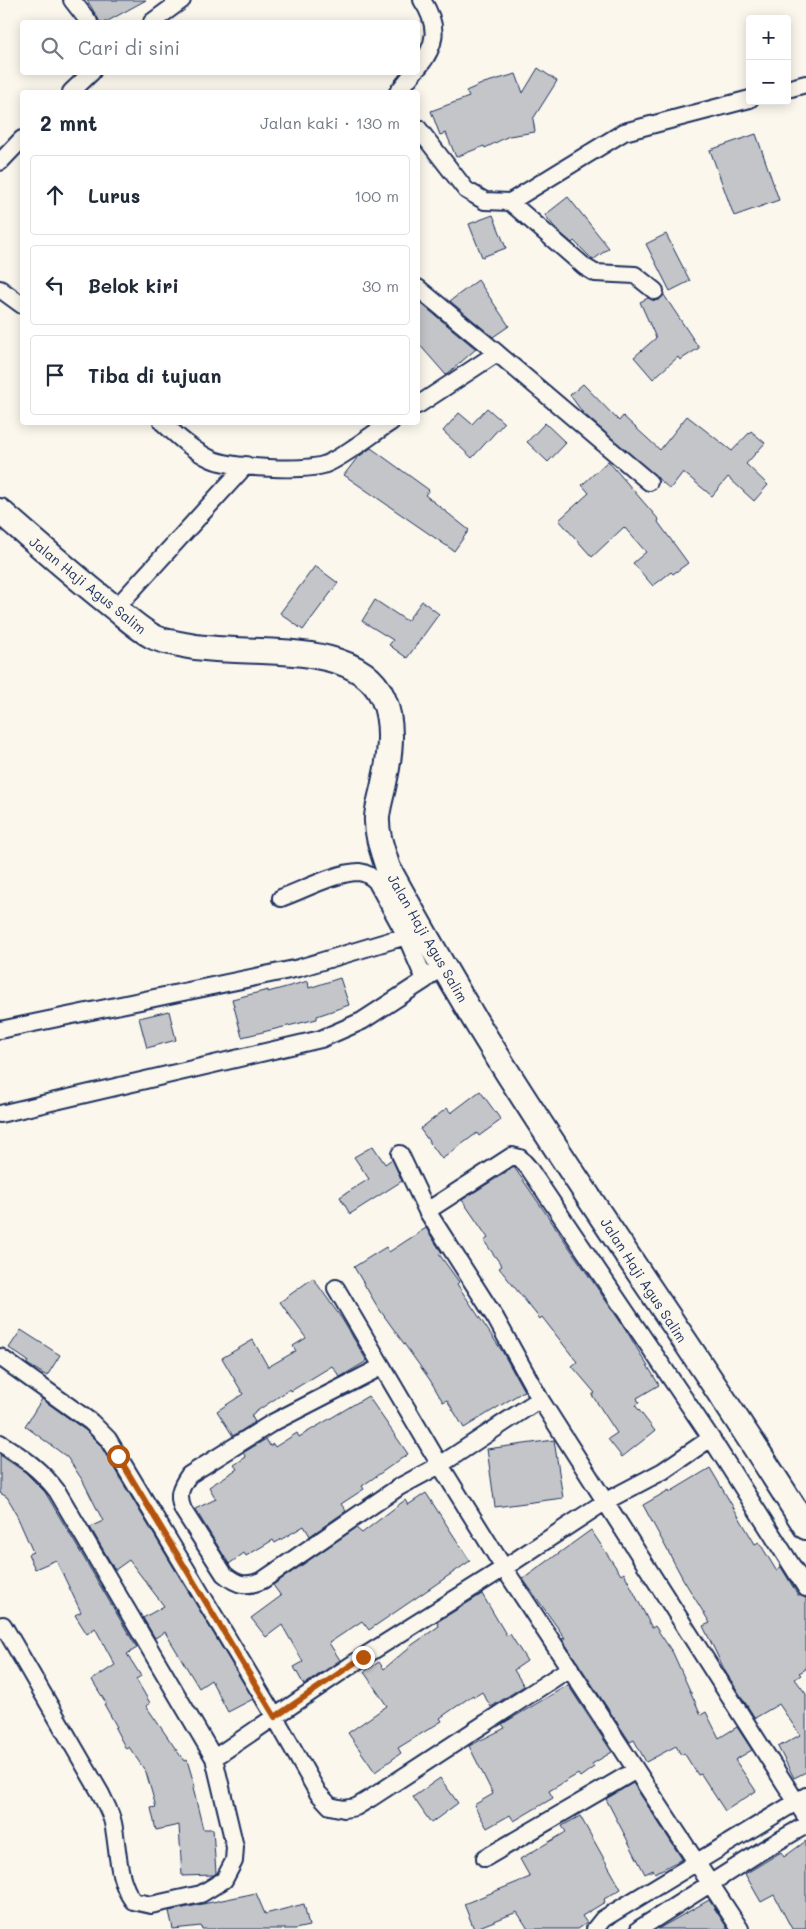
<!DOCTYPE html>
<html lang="id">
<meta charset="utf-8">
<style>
body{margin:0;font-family:Mali,sans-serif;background:#f6f6f7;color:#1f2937}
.controls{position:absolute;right:15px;top:15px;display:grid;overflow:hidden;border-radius:5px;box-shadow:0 2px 12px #0003}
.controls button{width:45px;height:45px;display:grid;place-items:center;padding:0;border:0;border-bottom:1px solid #e0e1e3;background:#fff;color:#1f2937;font:25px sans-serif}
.stop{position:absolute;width:15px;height:15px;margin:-11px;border:4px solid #b45309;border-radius:50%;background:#fff}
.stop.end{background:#b45309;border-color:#fff;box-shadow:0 1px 5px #0008}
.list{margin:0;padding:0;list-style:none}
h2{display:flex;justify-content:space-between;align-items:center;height:65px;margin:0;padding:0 20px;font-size:21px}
h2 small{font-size:16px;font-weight:400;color:#747a83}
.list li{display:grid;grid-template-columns:32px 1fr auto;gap:15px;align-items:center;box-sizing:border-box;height:80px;margin:0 10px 10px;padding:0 10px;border:1px solid #e0e1e3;border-radius:5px}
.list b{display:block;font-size:19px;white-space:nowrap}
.list em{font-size:16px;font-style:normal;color:#747a83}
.icon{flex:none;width:28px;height:28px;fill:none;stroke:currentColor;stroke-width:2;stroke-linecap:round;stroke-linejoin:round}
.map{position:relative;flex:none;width:806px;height:1929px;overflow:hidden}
.search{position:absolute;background:#fff;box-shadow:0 2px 12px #0003;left:20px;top:20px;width:400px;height:55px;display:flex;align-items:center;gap:12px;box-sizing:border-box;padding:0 18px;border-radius:5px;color:#747a83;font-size:19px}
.panel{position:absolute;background:#fff;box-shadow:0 2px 12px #0003;left:20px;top:90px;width:400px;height:335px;border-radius:5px}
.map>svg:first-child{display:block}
.building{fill:#c3c5c9;stroke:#1b2f5e}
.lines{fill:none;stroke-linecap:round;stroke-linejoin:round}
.street-casing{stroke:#1b2f5e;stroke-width:20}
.secondary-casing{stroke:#1b2f5e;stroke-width:28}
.street{stroke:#fbf7ec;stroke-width:16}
.secondary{stroke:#fbf7ec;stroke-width:24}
.route{stroke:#b45309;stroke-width:6}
.labels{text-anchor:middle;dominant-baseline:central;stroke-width:4;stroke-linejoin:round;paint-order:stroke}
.street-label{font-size:14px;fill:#1b2f5e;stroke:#fbf7ec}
</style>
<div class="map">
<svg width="806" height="1929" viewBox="0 0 806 1929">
<rect width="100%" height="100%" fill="#fbf7ec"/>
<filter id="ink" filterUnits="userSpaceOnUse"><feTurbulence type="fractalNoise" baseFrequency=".02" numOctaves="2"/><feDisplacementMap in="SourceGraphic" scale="10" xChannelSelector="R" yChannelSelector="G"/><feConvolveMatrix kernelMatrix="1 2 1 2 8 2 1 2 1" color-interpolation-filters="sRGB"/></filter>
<g filter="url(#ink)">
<path class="building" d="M87 0H146L106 22H100Z
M538 68 557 81 533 119 535 132 509 136 485 148 484 146 456 157 446 133 440 135 431 111 469 97 466 91 484 83 516 74 523 93Z
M756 134 779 200 734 216 710 150Z
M568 197 609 248 593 260 574 241 572 243 556 229 545 215Z
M493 215 506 248 482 257 469 224Z
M666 234 690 281 670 291 646 244Z
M478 280 509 326 493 337 450 301Z
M664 295 699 348 680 360 678 357 653 379 634 357 656 338 640 302 648 298 658 300Z
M418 301 476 349 446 375 418 343Z
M583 384 619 421 623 416 660 450 687 416 732 451 751 431 765 443 746 464 768 485 754 501 728 477 712 496 683 472 670 489 583 413 570 395Z
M487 408 504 423 472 458 443 431 459 413 472 424Z
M545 423 566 443 548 462 527 442Z
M371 448 429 490 425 495 469 530 454 551 344 475 357 458Z
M608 461 659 520 658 522 688 563 673 574 671 572 653 586 633 563 646 552 624 527 592 557 559 520 589 493 582 485Z
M315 566 338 583 303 630 280 613Z
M375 600 407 621 422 601 439 614 407 658 389 645 393 640 362 621Z
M340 978 349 1005 317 1016V1019L242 1037 232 999 268 990V992L308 981 309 988Z
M169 1011 176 1040 147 1048 139 1018Z
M480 1091 501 1120 479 1136 477 1133 442 1159 420 1129 447 1108 451 1113Z
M373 1146 385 1164 392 1159 402 1181 350 1214 340 1197 369 1179 354 1157Z
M514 1167 626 1330 659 1385 637 1398 639 1403 635 1405 655 1431 622 1457 608 1439 617 1433 592 1395 595 1393 572 1366 577 1362 542 1317 540 1319 499 1268 502 1266 484 1241 488 1238 462 1200Z
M426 1228 442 1253 439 1254 459 1282 457 1284 502 1351 524 1391 464 1428 447 1400 443 1402 430 1380 377 1306 354 1267 386 1247 389 1252Z
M313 1278 342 1319 367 1361 340 1377 332 1366 291 1391 290 1389 251 1415 255 1422 233 1436 217 1411 243 1394 222 1358 253 1340 268 1367 296 1351 293 1346 306 1338 280 1302Z
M21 1330 60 1355 47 1376 27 1364 28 1361 9 1348Z
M368 1396 408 1454 362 1486 364 1489 341 1504 346 1511 310 1536 304 1526 275 1543 273 1540 246 1556 244 1553 229 1564 195 1509 216 1499 209 1487 237 1469 234 1465 246 1457 243 1453 266 1439 270 1446 273 1444 275 1447 297 1433 299 1437Z
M42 1399 85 1430 100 1445 253 1699 228 1712 211 1680 199 1688 165 1632 155 1638 143 1618 164 1606 129 1560 115 1570 90 1527 103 1521 83 1481 67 1457 25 1426Z
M554 1440 563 1498 495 1507 487 1449Z
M0 1455 25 1472 45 1492 137 1648 127 1654 141 1676 136 1679 150 1703 146 1706 184 1761 187 1760 195 1787 193 1788 203 1829H213L216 1873 214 1875 182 1876 179 1825 156 1830 151 1808 156 1807 146 1772 129 1747 126 1749 115 1728 117 1727 104 1704 106 1703 92 1680 115 1665 95 1628 87 1634 75 1615 81 1612 56 1560 35 1569 28 1554 33 1552 13 1507 7 1497 0 1493Z
M710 1468 755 1544 759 1542 776 1570 781 1567 798 1595 806 1598V1669L799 1673 801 1675 795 1679 806 1694V1772L794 1778 778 1747 800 1735 779 1704 755 1718 725 1671 703 1626 710 1623 683 1579 643 1505 669 1490 670 1492Z
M426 1493 470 1561 369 1630 362 1621 329 1643 340 1660 304 1685 294 1667 303 1662 282 1625 266 1637 251 1618 281 1596 273 1585 356 1528 362 1533 405 1500 408 1505Z
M591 1530 621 1575 624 1573 652 1628 655 1626 673 1653 701 1715 706 1712 719 1738 737 1727 752 1750 735 1760 756 1791 725 1811 701 1774 698 1775 684 1753 681 1755 676 1746 646 1762 634 1740 630 1742 562 1639 565 1638 523 1579Z
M482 1594 507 1636 510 1634 527 1661 514 1670 524 1686 491 1707 482 1692 474 1697 473 1695 440 1718 442 1721 398 1748 401 1753 375 1772 348 1733 387 1706 364 1672 379 1662 384 1669 412 1645 439 1626 437 1622Z
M568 1685 612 1752 592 1764 594 1767 580 1777 578 1774 549 1791 553 1798 514 1821 510 1815 487 1828 474 1805 493 1794 469 1746 505 1728 502 1724Z
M440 1778 458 1803 431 1823 413 1797Z
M633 1783 682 1859 655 1873 653 1870 645 1874 606 1799Z
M580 1816 621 1889 604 1899 605 1902 582 1916 587 1923 578 1929H528L517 1912 474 1929 464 1904 530 1877 520 1859 566 1832 562 1826Z
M806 1841V1929H792L774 1895 761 1902 745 1874 781 1852 784 1857Z
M256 1893 265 1914 304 1904 309 1926 295 1929H202L201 1926 173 1929 169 1911Z
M709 1900 728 1929H658Z"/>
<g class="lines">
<g class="street-casing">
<path id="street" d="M72 0 89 22
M152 22 182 0
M418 68C437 45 439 26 422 0
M787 89 806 84
M71 92 92 72
M398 92 414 72
M418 128 466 190 485 201 510 202 624 132 750 99
M0 162 22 139
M510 202 585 267 595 273 635 275 655 291
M418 288 497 353
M0 289 22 305
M418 405 497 353 649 482
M162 422C177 436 192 450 211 459 232 468 305 472 326 464 345 456 372 434 391 422
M115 609 246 465
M281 898C303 890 337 872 359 872 367 873 371 876 376 881L406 936
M0 1030 299 968 406 936 425 980
M0 1114 321 1039 362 1021 425 980 443 965
M400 1154 427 1211
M336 1288 440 1465 504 1568 740 1929
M0 1357 91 1422 108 1439 275 1717 318 1793 330 1806 344 1809 356 1807 371 1798 570 1668
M381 1367 272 1423 189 1475C180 1488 177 1495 183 1510L224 1574C238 1586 247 1587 263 1580L399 1487 440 1465 540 1399
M711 1438 806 1588
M0 1443C23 1457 41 1470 57 1491L214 1758 235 1847 234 1861 224 1880 201 1894 151 1905 133 1901C116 1877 119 1851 113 1823 111 1813 105 1803 101 1794L3 1625
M214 1758 363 1657 504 1568 606 1501 663 1471 711 1438 528 1167 520 1158 512 1156 427 1211 496 1319 540 1399 806 1817
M485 1858 636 1770
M595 1929 603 1919 806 1796
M639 1929 763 1850 806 1825"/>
</g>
<g class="secondary-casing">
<path id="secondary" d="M0 511C38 544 76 578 116 609 127 618 139 629 152 636 160 641 174 643 184 645 241 658 356 636 383 698 394 723 390 757 384 783 382 794 378 806 377 817 376 834 383 852 388 868 422 930 457 992 494 1051 594 1212 706 1366 806 1527"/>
</g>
<use href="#street" class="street"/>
<use href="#secondary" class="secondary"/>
</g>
</g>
<g class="lines" filter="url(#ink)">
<path class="route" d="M118 1456 275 1717 363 1657"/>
</g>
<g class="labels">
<g class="street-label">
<text transform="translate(88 585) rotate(39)">Jalan Haji Agus Salim</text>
<text transform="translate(428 938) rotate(60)">Jalan Haji Agus Salim</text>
<text transform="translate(644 1280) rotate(57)">Jalan Haji Agus Salim</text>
</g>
</g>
</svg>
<div class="controls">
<button>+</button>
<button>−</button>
</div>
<div class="stop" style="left:118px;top:1456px"></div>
<div class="stop end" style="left:363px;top:1657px"></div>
<div class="search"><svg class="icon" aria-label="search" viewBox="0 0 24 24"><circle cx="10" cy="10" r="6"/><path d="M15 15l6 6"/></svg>Cari di sini</div>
<section class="panel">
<h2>2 mnt<small>Jalan kaki · 130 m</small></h2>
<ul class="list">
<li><svg class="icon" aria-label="ahead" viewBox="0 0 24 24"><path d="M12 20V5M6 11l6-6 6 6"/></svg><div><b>Lurus</b></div><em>100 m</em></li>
<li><svg class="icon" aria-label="left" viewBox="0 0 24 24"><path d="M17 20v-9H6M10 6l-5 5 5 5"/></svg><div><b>Belok kiri</b></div><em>30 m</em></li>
<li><svg class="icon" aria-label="arrive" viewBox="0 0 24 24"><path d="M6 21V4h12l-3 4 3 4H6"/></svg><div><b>Tiba di tujuan</b></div></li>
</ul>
</section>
</div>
